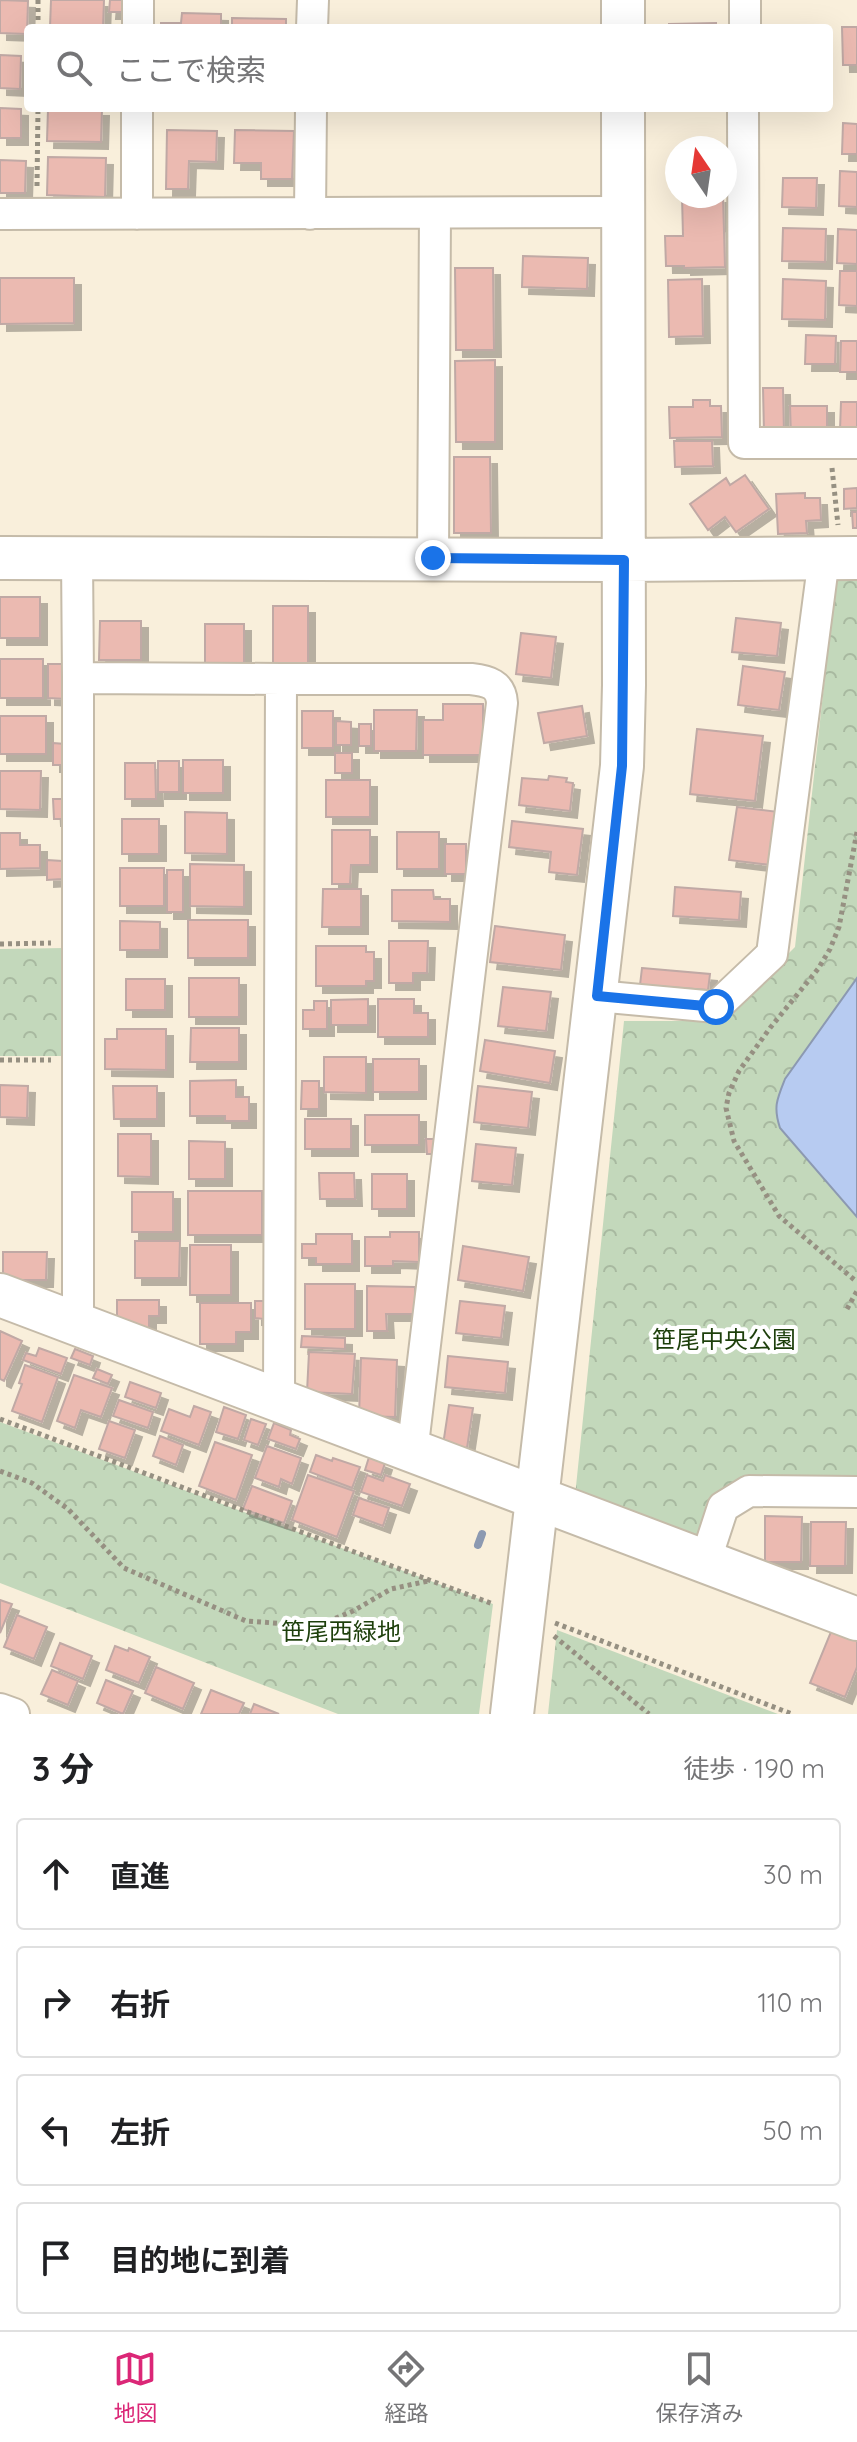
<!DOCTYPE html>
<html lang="ja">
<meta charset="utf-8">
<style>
body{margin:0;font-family:Quicksand,"Noto Sans JP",sans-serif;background:#f6f6f6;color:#202124}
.compass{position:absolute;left:665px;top:136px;width:72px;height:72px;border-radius:50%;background:#fff;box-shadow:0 8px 32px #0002;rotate:347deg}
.stop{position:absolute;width:24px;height:24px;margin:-18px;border:6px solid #1a73e8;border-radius:50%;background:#fff}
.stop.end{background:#1a73e8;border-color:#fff;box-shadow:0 2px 8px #0008}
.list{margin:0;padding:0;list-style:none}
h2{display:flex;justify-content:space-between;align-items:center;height:104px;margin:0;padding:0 32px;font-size:34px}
h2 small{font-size:26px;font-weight:400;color:#757577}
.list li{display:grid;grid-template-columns:52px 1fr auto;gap:24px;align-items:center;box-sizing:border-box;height:112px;margin:0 16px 16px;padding:0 16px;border:2px solid #e0e0e0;border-radius:8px}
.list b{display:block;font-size:30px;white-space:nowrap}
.list em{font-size:26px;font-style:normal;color:#757577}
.icon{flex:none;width:44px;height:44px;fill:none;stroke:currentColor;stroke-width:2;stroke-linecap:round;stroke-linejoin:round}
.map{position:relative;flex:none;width:857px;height:1714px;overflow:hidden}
.search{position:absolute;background:#fff;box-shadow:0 8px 32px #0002;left:24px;right:24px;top:24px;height:88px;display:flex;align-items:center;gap:20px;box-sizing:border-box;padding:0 28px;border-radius:8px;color:#757577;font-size:30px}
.sheet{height:616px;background:#fff}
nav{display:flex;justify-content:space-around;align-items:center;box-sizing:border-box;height:112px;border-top:2px solid #e0e0e0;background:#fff;font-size:22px;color:#757577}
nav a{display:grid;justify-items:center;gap:4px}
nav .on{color:#db2777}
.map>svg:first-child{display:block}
.forest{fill:url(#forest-crowns)}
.water{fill:#b7cbf1;stroke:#8c99b1;stroke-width:2}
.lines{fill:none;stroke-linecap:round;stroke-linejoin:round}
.stream{stroke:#8c99b1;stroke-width:8}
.building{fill:#ebbab1;stroke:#c0a9a5;stroke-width:2;filter:url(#shadow)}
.street-casing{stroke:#c5bba9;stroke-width:34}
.secondary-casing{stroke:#c5bba9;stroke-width:46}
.path{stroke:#969082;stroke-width:5;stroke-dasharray:4 4;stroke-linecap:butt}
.street{stroke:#fff;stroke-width:30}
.secondary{stroke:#fff;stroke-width:42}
.route{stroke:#1a73e8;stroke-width:10}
.labels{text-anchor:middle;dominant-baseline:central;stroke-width:8;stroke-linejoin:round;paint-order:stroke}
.park-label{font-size:24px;fill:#1d3f0b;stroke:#fff}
</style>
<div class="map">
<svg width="857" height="1714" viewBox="0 0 857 1714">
<defs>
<pattern id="forest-crowns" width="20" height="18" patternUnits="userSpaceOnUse" patternTransform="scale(2)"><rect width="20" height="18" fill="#c3d8bb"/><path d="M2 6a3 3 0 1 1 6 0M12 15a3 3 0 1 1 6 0" fill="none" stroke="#a8b9a0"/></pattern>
<filter id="shadow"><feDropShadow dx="7" dy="7" stdDeviation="0" flood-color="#0004"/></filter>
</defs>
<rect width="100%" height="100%" fill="#f9efdb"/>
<path class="forest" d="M836 577H857V1478L749 1477 699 1538 575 1496 624 1021H721L795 947Z
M64 948 65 1056H0V949Z
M0 1422 493 1604 479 1714H338L0 1583Z
M557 1630 778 1714H548Z"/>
<path class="water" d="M857 978V1217L780 1128C773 1107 777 1099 785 1079Z"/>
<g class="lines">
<path class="stream" d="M478 1545 482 1534"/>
</g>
<path class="building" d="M0 0 28 1 27 34 0 33Z
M51 0H104L103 28 50 27Z
M110 0H131V12H109Z
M182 13 221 14V28H161V23H181Z
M232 18 286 19V28H232Z
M716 23V28H669V24Z
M842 27H857V65H843Z
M0 55 21 56 20 89 0 88Z
M0 108 21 109V138H0Z
M48 109H102L101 142 47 141Z
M843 123 857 124V154H842Z
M167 130 217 131 216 162 189 161 188 189H166Z
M235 130 294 131 292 179H261V163H234Z
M48 157 106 158 105 197 47 195Z
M0 160 26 161 25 193H0Z
M840 171 857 172V207L839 206Z
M783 178H817L816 208 782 207Z
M682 196H723L725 267 684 268V266H666L665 236H683Z
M783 228 826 229 825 262 782 261Z
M838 229 857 230V264L837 263Z
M523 256 588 258 587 289 522 287Z
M455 268H493L494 350H456Z
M840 271H857V306L839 305Z
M0 278H74V323L0 324Z
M702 279 703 336 669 337 668 280Z
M783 279 826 281 825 320 782 319Z
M806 335 836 336 835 364H805Z
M841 341H857V372H840Z
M495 360V442H456L455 361Z
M763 388H783L784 433H764Z
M693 400H710V406H721L722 437 670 438 669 407H693Z
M841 402H857V431L840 430Z
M790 406H827V435L791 436Z
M674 441H712L713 466 675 467Z
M454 457H490L491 533H454Z
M745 475 769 509 736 532 725 517 708 530 690 504 726 478 730 485Z
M857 488V508L844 509V489Z
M805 493V498H820L821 520 806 521 807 533 778 534 776 494Z
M852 512H857V528H853Z
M0 597H40V638H0Z
M273 606H308V667H273Z
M736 618 781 623 777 656 732 652Z
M100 621H141V660H99Z
M205 624H244V663H205Z
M521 633 556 637 551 678 516 674Z
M0 659H43V698H0Z
M48 664H67V699L48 698Z
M743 666 785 672 779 710 738 705Z
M443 704H483V755H423V720H443Z
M582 706 587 736 544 743 538 713Z
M374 710H417L416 751H374Z
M302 711H333V748H302Z
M0 716H46V754H0Z
M336 721 351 722V745H336Z
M359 724H371V746H359Z
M697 729 763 736 755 801 690 794Z
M53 743 65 744V765H53Z
M335 753H352V773H335Z
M183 760H223V793H183Z
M158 761H179V792H158Z
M125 763H155L156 799H125Z
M0 771H41L40 810 0 809Z
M549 776 567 778 566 782 573 783 570 811 519 805 522 778 548 780Z
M326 780H370V817H326Z
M53 799H70V819H54Z
M737 807 779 812 771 865 729 860Z
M185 812 227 813V854L185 853Z
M122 819H159V854H122Z
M512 821 583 829 577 875 549 872 551 852 509 847Z
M332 830H370V865H351L350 884H332Z
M397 832H439V869H397Z
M0 833H20V845H40V868L0 869Z
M445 844H466V874H445Z
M47 860 62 861V879L47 880Z
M190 864 244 865V907L190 906Z
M120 868H164V906H120Z
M167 870H183V912H167Z
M675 887 741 892 739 920 673 916Z
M323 889H361V927H322Z
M392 890H433L434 899H450V922L392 921Z
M188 920H248V958H188Z
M120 921 160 922V950H120Z
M495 926 565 935 561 970 490 962Z
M389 941H428L427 973H413V983H389Z
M316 946H366V952H374V981H366V986H316Z
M642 968 710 974 708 990 640 985Z
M189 978H239V1017H189Z
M126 979H165V1010H126Z
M503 987 551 992 546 1031 498 1026Z
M368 999V1025H331V1000Z
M378 999H414V1013H428V1037H378Z
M314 1001H327V1029H303V1010H314Z
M191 1028H239V1062H190Z
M117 1029H166V1070L105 1069V1039H117Z
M485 1040 555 1051 550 1083 480 1071Z
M324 1057H366V1093L324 1092Z
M373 1059H419V1092H373Z
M236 1080V1097H249V1121H225V1116H190V1081Z
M302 1081H319V1109H301Z
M0 1085 28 1086 27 1118 0 1117Z
M113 1086H157V1119H114Z
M478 1086 532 1092 528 1128 474 1122Z
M365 1115H419V1145H365Z
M305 1119H351V1149H305Z
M118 1134H151V1177L118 1176Z
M426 1139H441V1154H427Z
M189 1141 225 1142V1179H189Z
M476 1144 516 1148 512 1185 472 1181Z
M319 1173H354L355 1199H320Z
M372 1174H407V1209H372Z
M188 1191H262V1235H188Z
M132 1192H173V1232H132Z
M390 1232H419V1262L393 1261V1266H365V1237H390Z
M316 1234H352V1264H316V1258H302V1244H316Z
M135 1241H180L179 1278H135Z
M190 1245H231V1295H190Z
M463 1246 529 1257 523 1291 458 1280Z
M3 1252H47L46 1280H3Z
M305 1284H355V1329H305Z
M367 1286 415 1287V1314H386L387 1331H367Z
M117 1300H159V1316H149V1334H117Z
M255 1301H264V1319L255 1318Z
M460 1301 505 1306 501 1338 456 1333Z
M200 1303H251V1332H236V1344H200Z
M0 1331 22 1341 4 1381 0 1379Z
M302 1336 345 1338V1349L301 1347Z
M39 1348 67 1358 61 1374 23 1360 26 1353 36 1356Z
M75 1349 93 1356 90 1365 71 1358Z
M309 1352 355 1354 352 1394 307 1392Z
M448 1356 508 1362 505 1393 445 1387Z
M361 1358 397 1360 395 1417 359 1416Z
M25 1365 58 1377 42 1422 12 1411 22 1384 19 1383Z
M97 1369 112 1375 108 1384 93 1378Z
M74 1375 112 1388 101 1417 81 1410 75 1428 57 1421Z
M130 1382 161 1393 156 1408 125 1397Z
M119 1400 153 1412 148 1428 113 1416Z
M449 1405 473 1408 467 1448 443 1445Z
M194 1406 211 1412 199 1445 161 1431 169 1409 190 1417Z
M224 1407 246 1415 238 1439 216 1432Z
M251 1419 266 1424 258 1445 244 1440Z
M109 1421 135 1430 125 1458 99 1449Z
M274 1423 291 1430 290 1435 300 1439 296 1449 268 1439Z
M160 1436 183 1445 176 1465 153 1456Z
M215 1442 252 1455 236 1500 199 1486Z
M267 1446 301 1458 292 1484 281 1479 279 1487 255 1478Z
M316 1455 332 1461 333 1458 360 1467 352 1488 310 1472Z
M369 1457 385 1463 381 1475 365 1470Z
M308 1475 354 1491 337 1537 292 1520Z
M367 1475 383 1481 385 1475 410 1484 402 1506 361 1492Z
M252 1486 292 1501 284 1523 243 1509Z
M359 1498 389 1508 383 1526 353 1515Z
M765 1516 802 1517 801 1562H765Z
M811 1522H846L845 1566H810Z
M0 1600 12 1604 0 1633Z
M17 1615 47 1627 34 1659 4 1647Z
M835 1622 857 1631V1667L845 1697 810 1683Z
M60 1643 92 1656 83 1679 51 1666Z
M115 1646 128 1651 129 1648 150 1657 139 1683 106 1670Z
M156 1667 194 1683 183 1709 145 1693Z
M52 1670 78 1681 68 1705 41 1694Z
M106 1680 133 1691 123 1714 97 1703Z
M211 1690 244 1703 239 1714H201Z
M254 1704 279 1714H250Z"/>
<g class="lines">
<g class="street-casing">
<path id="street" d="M138 28V0
M312 28 313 0
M745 28V0
M743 108 744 443H857
M0 214 623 212
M137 214V108
M310 214 311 108
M77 557 78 678 281 679 279 1401
M433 558 435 213
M78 678V1323
M281 679H471C488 681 501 684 502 703L412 1453
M597 996 716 1007 772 954 824 558
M705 1562 723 1507 749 1491 857 1492
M0 1709 14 1714"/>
</g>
<g class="secondary-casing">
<path id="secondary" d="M623 28V0
M0 558 624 560 857 558
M0 1295 857 1619
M512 1714 622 766 624 685 623 108"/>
</g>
<path class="path" d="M38 28V0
M37 186 38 108
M832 468 838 525
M857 832 839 927 830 949 818 969 770 1028 739 1071 729 1093 726 1108 734 1141 779 1216 857 1282
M0 944 51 943
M0 1060H51
M847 1309 857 1291
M0 1419 493 1604
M0 1471 32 1483 68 1509 124 1568 246 1621 317 1626 353 1611 391 1589 428 1581
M555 1623 792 1714
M554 1636 649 1714"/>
<use href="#street" class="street"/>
<use href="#secondary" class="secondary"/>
</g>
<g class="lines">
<path class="route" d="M433 558 624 560 622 766 597 996 716 1007"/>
</g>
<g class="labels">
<g class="park-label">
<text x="724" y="1339">笹尾中央公園</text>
<text x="341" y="1631">笹尾西緑地</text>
</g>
</g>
</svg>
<svg class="compass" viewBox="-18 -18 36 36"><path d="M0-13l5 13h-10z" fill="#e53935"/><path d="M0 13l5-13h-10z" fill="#757577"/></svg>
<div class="stop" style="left:716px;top:1007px"></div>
<div class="stop end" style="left:433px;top:558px"></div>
<div class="search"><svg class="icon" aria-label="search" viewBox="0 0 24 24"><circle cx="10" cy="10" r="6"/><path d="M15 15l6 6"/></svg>ここで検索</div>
</div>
<section class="sheet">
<h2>3 分<small>徒歩 · 190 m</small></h2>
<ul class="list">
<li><svg class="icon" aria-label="ahead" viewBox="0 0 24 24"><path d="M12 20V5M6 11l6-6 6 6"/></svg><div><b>直進</b></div><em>30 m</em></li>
<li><svg class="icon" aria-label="right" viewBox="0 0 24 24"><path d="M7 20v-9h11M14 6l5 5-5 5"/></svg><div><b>右折</b></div><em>110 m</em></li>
<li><svg class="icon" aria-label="left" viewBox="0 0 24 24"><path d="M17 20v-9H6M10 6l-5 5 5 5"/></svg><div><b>左折</b></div><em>50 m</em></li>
<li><svg class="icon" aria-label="arrive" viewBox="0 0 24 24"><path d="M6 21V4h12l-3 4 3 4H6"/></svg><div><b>目的地に到着</b></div></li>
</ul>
</section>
<nav>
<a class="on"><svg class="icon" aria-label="map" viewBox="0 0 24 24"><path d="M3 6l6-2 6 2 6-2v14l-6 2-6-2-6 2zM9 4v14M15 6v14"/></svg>地図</a>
<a><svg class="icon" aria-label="directions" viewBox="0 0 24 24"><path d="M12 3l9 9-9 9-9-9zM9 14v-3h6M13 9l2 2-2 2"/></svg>経路</a>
<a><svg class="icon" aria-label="saved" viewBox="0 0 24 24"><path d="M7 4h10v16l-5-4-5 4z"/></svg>保存済み</a>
</nav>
